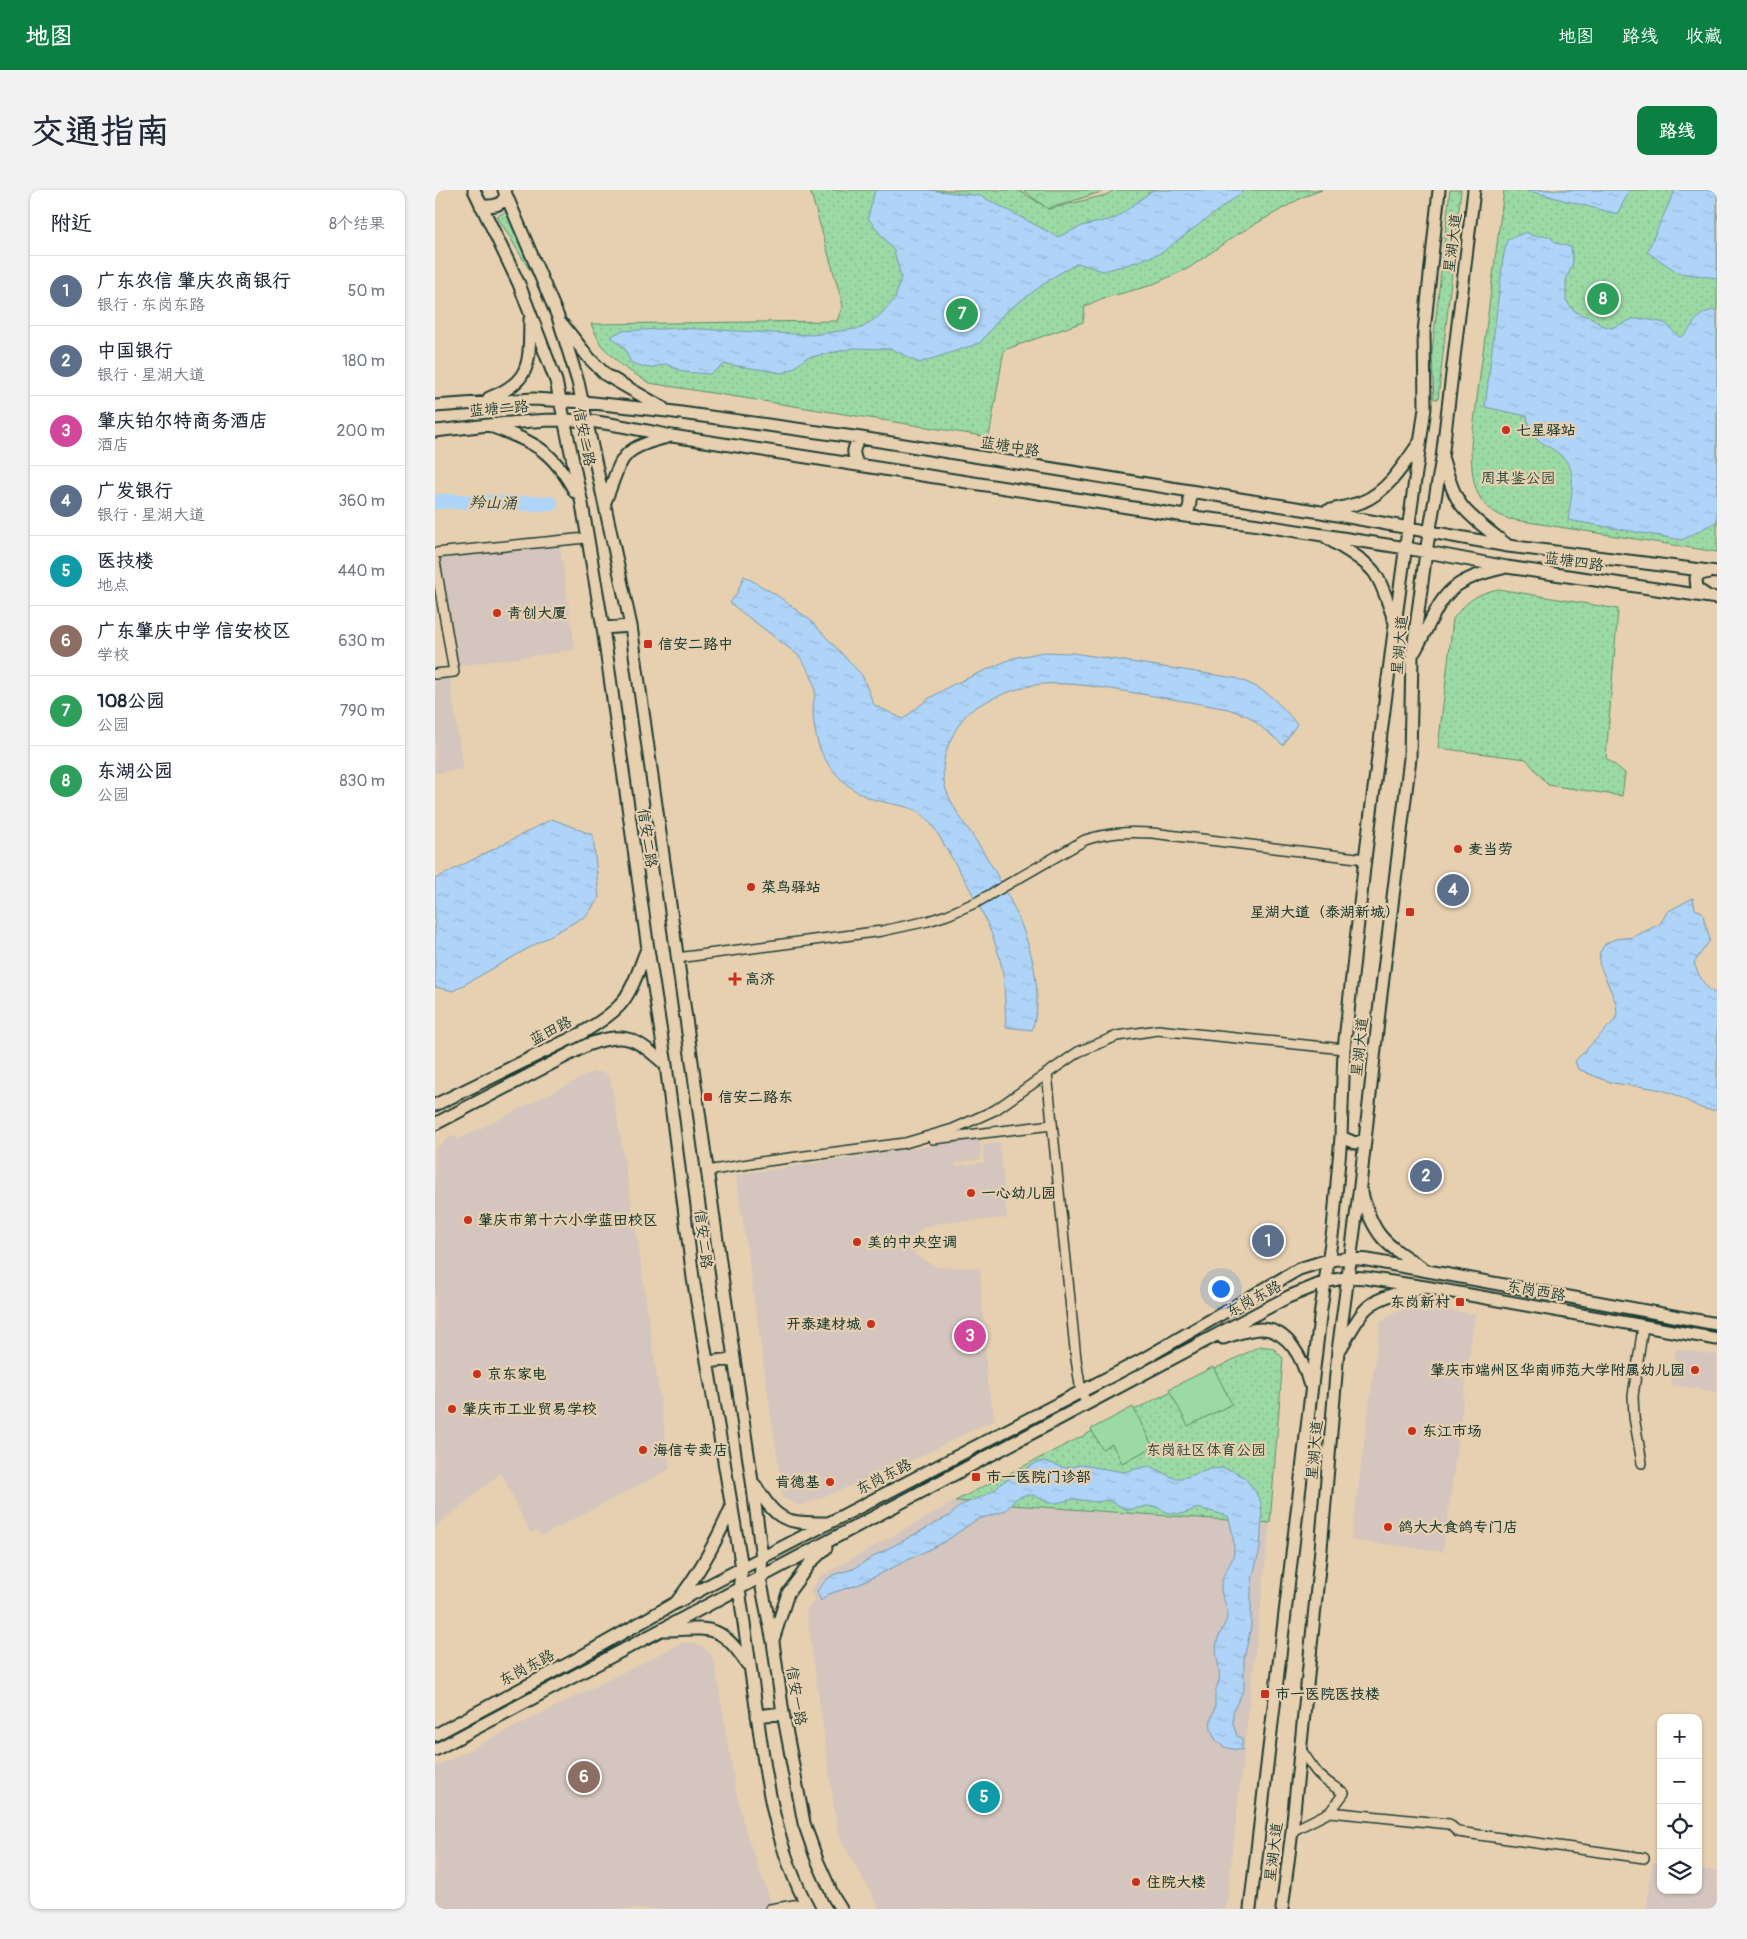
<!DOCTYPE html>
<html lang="zh">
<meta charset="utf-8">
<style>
body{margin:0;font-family:Pangolin,"LXGW WenKai TC",sans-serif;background:#f2f2f3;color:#1f2937}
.controls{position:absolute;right:15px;bottom:15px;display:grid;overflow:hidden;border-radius:10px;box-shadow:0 1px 4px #0004}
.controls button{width:45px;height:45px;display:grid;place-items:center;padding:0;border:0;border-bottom:1px solid #e0e1e3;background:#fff;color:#1f2937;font:25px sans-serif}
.you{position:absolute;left:785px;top:1098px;width:18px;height:18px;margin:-12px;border:4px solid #fff;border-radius:50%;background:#1a73e8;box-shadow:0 0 0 8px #1a73e833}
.badge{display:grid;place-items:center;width:32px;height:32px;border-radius:50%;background:#0b8043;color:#fff;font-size:16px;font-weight:700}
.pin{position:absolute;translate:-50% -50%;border:2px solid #fff;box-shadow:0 1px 5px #0006}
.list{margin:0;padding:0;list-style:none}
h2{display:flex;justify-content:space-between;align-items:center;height:65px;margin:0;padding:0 20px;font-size:21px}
h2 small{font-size:16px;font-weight:400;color:#747a83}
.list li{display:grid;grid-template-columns:32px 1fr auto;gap:15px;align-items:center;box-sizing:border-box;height:70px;padding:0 20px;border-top:1px solid #e0e1e3}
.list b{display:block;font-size:19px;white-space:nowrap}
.list p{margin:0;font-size:16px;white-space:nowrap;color:#747a83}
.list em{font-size:16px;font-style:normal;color:#747a83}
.icon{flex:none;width:28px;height:28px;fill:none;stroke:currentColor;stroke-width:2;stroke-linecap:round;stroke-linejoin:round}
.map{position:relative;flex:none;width:1282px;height:1719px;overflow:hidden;border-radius:10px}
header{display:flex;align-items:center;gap:30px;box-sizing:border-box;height:70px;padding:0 25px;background:#0b8043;color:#fff}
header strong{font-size:24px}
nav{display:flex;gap:28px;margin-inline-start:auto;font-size:18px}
.intro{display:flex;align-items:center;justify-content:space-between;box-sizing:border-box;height:120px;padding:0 30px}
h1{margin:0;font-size:35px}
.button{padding:12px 22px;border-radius:10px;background:#0b8043;color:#fff;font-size:18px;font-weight:700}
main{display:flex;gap:30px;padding:0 30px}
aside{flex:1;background:#fff;border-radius:10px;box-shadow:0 1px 4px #0004}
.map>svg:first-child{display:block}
.built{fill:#d4c6be}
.green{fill:url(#green-dots);stroke:#5d8c6c}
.forest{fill:url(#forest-crowns);stroke:#5d8c6c}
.pitch{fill:#9bdaa4;stroke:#5d8c6c}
.water{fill:url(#water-ripples);stroke:#7598aa}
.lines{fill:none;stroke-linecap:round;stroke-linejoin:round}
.river{stroke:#afd4f8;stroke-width:15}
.minor-casing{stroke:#1f3d34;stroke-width:12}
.major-casing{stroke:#1f3d34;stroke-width:15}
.minor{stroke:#e7d0b0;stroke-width:9}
.major{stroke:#e7d0b0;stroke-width:11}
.poi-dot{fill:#c8321e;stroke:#e7d0b0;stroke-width:2}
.labels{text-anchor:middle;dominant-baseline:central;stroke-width:4.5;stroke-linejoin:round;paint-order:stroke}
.street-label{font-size:15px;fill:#1f3d34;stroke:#e7d0b0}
.poi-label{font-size:15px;font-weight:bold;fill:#1f3d34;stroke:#e7d0b0;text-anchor:start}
.park-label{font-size:15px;fill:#25453a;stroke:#e7d0b0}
.water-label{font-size:16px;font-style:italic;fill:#26453e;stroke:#e7d0b0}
</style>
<header>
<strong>地图</strong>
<nav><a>地图</a><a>路线</a><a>收藏</a></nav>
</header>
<div class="intro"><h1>交通指南</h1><a class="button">路线</a></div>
<main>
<aside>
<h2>附近<small>8个结果</small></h2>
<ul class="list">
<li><span class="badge" style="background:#5c6f8a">1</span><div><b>广东农信 肇庆农商银行</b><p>银行 · 东岗东路</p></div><em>50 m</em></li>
<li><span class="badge" style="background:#5c6f8a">2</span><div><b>中国银行</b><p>银行 · 星湖大道</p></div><em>180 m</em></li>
<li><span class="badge" style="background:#d1479c">3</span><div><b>肇庆铂尔特商务酒店</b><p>酒店</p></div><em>200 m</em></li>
<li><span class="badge" style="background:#5c6f8a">4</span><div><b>广发银行</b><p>银行 · 星湖大道</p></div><em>360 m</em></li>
<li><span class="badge" style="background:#0f9aa8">5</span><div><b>医技楼</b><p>地点</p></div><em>440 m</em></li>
<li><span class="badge" style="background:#8d6e63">6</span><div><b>广东肇庆中学 信安校区</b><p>学校</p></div><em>630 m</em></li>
<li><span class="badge" style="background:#2e9e5b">7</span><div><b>108公园</b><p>公园</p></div><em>790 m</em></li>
<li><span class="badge" style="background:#2e9e5b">8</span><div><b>东湖公园</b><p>公园</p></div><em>830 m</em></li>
</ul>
</aside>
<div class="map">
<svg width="1282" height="1719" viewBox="0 0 1282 1719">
<defs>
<pattern id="green-dots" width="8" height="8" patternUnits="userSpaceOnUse" patternTransform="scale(1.25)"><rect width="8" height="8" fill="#9bdaa4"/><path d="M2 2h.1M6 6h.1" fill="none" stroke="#85bc8e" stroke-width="1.8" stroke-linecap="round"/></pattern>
<pattern id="forest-crowns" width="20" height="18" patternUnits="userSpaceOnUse" patternTransform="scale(1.25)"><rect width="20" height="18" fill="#9bdaa4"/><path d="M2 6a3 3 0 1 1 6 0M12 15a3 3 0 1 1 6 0" fill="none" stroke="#85bc8e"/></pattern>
<pattern id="water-ripples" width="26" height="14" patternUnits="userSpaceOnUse" patternTransform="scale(1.25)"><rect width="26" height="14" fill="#afd4f8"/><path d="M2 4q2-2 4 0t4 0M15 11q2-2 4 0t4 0" fill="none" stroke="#96b7d5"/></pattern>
</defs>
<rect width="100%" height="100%" fill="#e7d0b0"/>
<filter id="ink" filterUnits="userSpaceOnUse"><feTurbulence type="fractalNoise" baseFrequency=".02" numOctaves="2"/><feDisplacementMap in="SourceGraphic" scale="10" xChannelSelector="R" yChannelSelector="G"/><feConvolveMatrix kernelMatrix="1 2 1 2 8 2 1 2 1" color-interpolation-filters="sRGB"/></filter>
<g filter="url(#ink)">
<path class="built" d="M125 355 140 460 22 476 6 368Z
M0 483 14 484 28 579 0 584Z
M158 882H166L172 885 176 891 203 1052 235 1279 106 1346 102 1340 95 1343 66 1283 0 1337V959L18 945 24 949Z
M545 948 546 969 521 973 520 976 549 973 548 955 565 953 572 1028 505 1033 489 1037 478 1047 480 1065 502 1077 545 1078 552 1191 560 1229 468 1275 365 1316 348 1308 301 985Z
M980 1116 1040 1124 1008 1362 916 1350 945 1133 961 1121Z
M1241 1159 1282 1165V1202L1236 1195Z
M520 1311 835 1333 791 1719H445L403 1644 371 1419 380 1410 375 1401 384 1387Z
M247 1453H257L267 1456 276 1464 280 1474 300 1597 310 1640 338 1717 335 1719H0V1577Z
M1217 1673 1226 1674V1700H1263V1679L1282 1681V1719H1211Z"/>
<path class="green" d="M375 0H583L614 19 671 5 679 0H887L868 7 801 45 754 78 714 96 666 109 650 116 648 132 569 160 554 247 214 193 187 176 166 155 156 134 402 131 408 115Z
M1015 0H1026L1003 209H999L997 163Z
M1069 0H1282V362L1074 329C1037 316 1037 290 1036 255Z
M73 21 100 83 97 84 62 26Z
M1063 399 1183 419 1171 568 1190 583 1187 606 1113 595 1091 569 1003 558 1018 429C1031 411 1042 404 1063 399Z
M825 1156 838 1158 848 1168 835 1333 520 1311Z"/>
<path class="forest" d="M588 0H672L613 19Z"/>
<path class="pitch" d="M778 1177 797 1214 753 1236 734 1199Z
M698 1217 718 1257 687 1273 677 1254 667 1259 656 1239Z"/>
<path class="water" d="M440 0H494L546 6 623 47 647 36 681 28 718 0H810L726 63 695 74 668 81 643 73 620 86 569 123 545 153 484 173 457 159 419 158 371 168 359 178 348 183 290 174 275 184 249 182 231 174 214 178 196 173 190 159 176 146 187 141 244 138 377 145 427 138 445 125 460 109 466 87 459 61 433 28Z
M1090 0H1195L1182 24Z
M1240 0H1282V88L1244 83 1212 62Z
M1091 42 1098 46H1114L1121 53 1136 57 1138 72 1131 91V110L1137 119 1146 125 1155 127 1166 135 1177 138 1198 129H1211L1230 133 1244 147C1259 144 1256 121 1282 120V331L1279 333 1247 350 1133 330C1135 315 1142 284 1132 272 1124 261 1108 254 1097 246L1092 226 1050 217 1068 69 1072 50Z
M309 386 343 406 375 430 427 485 439 515 468 529 493 509 517 495 578 468 609 462 638 463 800 488C832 499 840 509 862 534L848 555 813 526 793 519C762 513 731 508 700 503 669 498 638 492 606 494 586 496 548 510 533 523 527 529 522 537 518 545 507 566 504 587 515 609 524 628 538 645 549 663 577 709 603 759 602 814 602 823 599 832 597 840L571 837C570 819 570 801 568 784 561 741 536 700 514 663 506 650 498 632 485 623 475 616 461 615 449 612 426 608 408 594 394 575 382 560 378 536 378 518 378 513 380 507 380 502 380 489 371 475 363 465L295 413 302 403Z
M117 629 158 645 164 708 152 725 18 801 0 797V689Z
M1258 708 1260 719 1267 722 1275 750 1259 773C1263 784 1270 800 1282 804V920C1267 922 1256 912 1243 906 1223 896 1201 897 1179 893 1167 890 1155 884 1143 879L1140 871 1179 831 1182 823 1181 813 1164 773 1165 762 1170 754 1180 749 1198 747 1225 734 1232 722Z
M610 1271 629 1278 647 1275 688 1282 714 1276 739 1288H748L776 1279 787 1278 799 1281 810 1288 820 1301 826 1313 827 1328 825 1359 818 1385 816 1399V1437L809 1469V1499L798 1521V1534L802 1546 807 1548V1560C792 1559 782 1557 777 1542 773 1532 778 1526 780 1516 780 1513 780 1509 780 1505 780 1500 783 1495 784 1490 786 1477 779 1466 782 1452 784 1441 794 1433 792 1420 791 1413 786 1406 786 1398 786 1386 794 1377 798 1367 801 1360 796 1333 793 1326L764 1318 746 1324 734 1323 721 1317 712 1316 693 1320 673 1310 661 1312 639 1309 621 1313H614L598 1305H590L582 1308 571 1320 564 1323 541 1330 511 1351 425 1394 394 1404 386 1411 382 1401 392 1389 400 1384 418 1379 441 1365 514 1326 526 1315 551 1305 561 1299 568 1292 587 1281 603 1272Z"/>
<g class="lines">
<path class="river" d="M0 312 11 311 116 314"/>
<g class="minor-casing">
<path id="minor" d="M0 363 151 348
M0 371 19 482 0 484
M242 768 447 741 493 731 512 725 542 712 650 650C675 642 691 642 717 643L930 669
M612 883 641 1169 646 1202 652 1214
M498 949 617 935
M272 981 332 971 470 953 518 939 560 920 643 862 682 846 723 840 909 859
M1207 1273 1199 1227 1198 1206 1208 1136
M895 1622 1014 1634 1023 1642 1209 1668
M857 1641 895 1622 909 1603C884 1588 881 1583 865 1558
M335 1719 371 1713"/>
</g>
<g class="major-casing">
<path id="major" d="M39 0 84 94 121 191 147 314 168 438 213 759 231 875 258 1088 304 1360 307 1378 304 1399C310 1440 316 1482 322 1524 331 1591 341 1659 374 1719
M69 0 123 127 143 192 196 436 288 1093 317 1291 327 1368 325 1388 338 1452 348 1523 369 1633 382 1670 399 1708 406 1719
M46 16C58 16 66 17 71 5
M128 135 154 168 171 185 228 218
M54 208C98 191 94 171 95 129
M0 216 98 209 149 212 232 221 426 248 886 322 1073 356 1282 382
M58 237C101 253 118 261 140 302
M0 241C51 236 103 227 154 231 182 234 210 241 237 246L750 326 817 334 971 358 1072 377 1282 408
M1008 270C1013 285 1017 303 1027 316 1039 331 1057 343 1071 354
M423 275C417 263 417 258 426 248
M170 312C188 267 183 259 233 247
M892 321C904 318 916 316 927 312 953 301 968 276 984 253
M750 326C756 317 756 311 753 301
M891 347C906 358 927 367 939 382 949 396 953 414 959 430
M1271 405 1262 399 1261 388 1265 384 1275 382
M168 438 196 436
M980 461C1008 410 1005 392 1068 378
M0 915 147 843C160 835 174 827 185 815 198 800 204 778 212 759
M0 934 152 855C191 840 201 849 231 875
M906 947 920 953 930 950
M927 1003C938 1046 950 1054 986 1077
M788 1148C801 1144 813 1139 826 1139 854 1139 868 1170 874 1193
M906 1158C913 1146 920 1132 929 1121 942 1106 965 1103 984 1098
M272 1172 299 1169
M320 1295C343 1332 350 1333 392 1333
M243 1410C266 1381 282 1350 297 1316
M229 1440C274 1439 285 1432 312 1474
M338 1450 353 1403 376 1372 391 1358
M322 1526 348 1523
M0 1545 140 1470 240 1413 705 1171 864 1079 893 1070 916 1068 933 1070 1282 1134
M0 1560 853 1107 890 1092 913 1087 931 1088 990 1097 1282 1149
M815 1719 886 1119 898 1039 906 947 909 859 930 669 960 434 990 218 989 142 1004 0
M847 1719 857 1641 886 1359 903 1161 925 996 945 813 975 568 977 467 991 362 1007 268 1039 0"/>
</g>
<use href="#minor" class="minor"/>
<use href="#major" class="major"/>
</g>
</g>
<g class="poi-dot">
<circle cx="1071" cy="240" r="5"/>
<circle cx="62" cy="423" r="5"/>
<rect x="208" y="449" width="10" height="10" rx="2.5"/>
<circle cx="1023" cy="659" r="5"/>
<circle cx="316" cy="697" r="5"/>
<rect x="970" y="717" width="10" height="10" rx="2.5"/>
<path d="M297.5 781.5h5v5h5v5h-5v5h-5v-5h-5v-5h5z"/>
<rect x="268" y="902" width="10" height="10" rx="2.5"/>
<circle cx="536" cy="1003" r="5"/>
<circle cx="33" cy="1030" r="5"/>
<circle cx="422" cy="1052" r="5"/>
<rect x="1020" y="1107" width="10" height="10" rx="2.5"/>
<circle cx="436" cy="1134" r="5"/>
<circle cx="1260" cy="1180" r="5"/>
<circle cx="42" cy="1184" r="5"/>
<circle cx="17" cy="1219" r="5"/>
<circle cx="977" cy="1241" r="5"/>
<circle cx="208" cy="1260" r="5"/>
<rect x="536" y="1282" width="10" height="10" rx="2.5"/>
<circle cx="395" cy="1292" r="5"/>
<circle cx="953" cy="1337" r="5"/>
<rect x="825" y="1499" width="10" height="10" rx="2.5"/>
<circle cx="701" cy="1692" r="5"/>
</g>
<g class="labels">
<g class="street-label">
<text transform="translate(1018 53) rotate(-83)">星湖大道</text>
<text transform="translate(64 219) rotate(-5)">蓝塘二路</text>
<text transform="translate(149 247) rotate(79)">信安二路</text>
<text transform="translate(575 257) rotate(9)">蓝塘中路</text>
<text transform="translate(1139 372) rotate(8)">蓝塘四路</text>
<text transform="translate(965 455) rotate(-85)">星湖大道</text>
<text transform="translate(212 648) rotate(82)">信安二路</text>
<text transform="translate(116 841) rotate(-27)">蓝田路</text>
<text transform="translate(925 857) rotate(-84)">星湖大道</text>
<text transform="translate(268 1049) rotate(83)">信安二路</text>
<text transform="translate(1101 1101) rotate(10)">东岗西路</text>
<text transform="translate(819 1109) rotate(-28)">东岗东路</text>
<text transform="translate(880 1260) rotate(-85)">星湖大道</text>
<text transform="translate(449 1287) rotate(-27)">东岗东路</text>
<text transform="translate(92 1478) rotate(-28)">东岗东路</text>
<text transform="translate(361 1506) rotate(81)">信安一路</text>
<text transform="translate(839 1662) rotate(-83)">星湖大道</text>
</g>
<g class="poi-label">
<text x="1081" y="240">七星驿站</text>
<text x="72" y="423">青创大厦</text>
<text x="223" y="454">信安二路中</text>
<text x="1033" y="659">麦当劳</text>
<text x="326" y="697">菜鸟驿站</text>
<text x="965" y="722" text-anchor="end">星湖大道（泰湖新城）</text>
<text x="310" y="789">高济</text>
<text x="283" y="907">信安二路东</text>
<text x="546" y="1003">一心幼儿园</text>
<text x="43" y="1030">肇庆市第十六小学蓝田校区</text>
<text x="432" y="1052">美的中央空调</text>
<text x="1015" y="1112" text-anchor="end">东岗新村</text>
<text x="426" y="1134" text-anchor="end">开泰建材城</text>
<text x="1250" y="1180" text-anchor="end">肇庆市端州区华南师范大学附属幼儿园</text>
<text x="52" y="1184">京东家电</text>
<text x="27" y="1219">肇庆市工业贸易学校</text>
<text x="987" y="1241">东江市场</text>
<text x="218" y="1260">海信专卖店</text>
<text x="551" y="1287">市一医院门诊部</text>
<text x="385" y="1292" text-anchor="end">肯德基</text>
<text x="963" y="1337">鸽大大食鸽专门店</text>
<text x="840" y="1504">市一医院医技楼</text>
<text x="711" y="1692">住院大楼</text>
</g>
<g class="park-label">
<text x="1083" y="288">周其鉴公园</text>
<text x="771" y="1260">东岗社区体育公园</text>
</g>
<g class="water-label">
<text transform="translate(58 313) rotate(1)">羚山涌</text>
</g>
</g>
</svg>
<div class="controls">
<button>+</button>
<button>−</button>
<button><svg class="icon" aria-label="locate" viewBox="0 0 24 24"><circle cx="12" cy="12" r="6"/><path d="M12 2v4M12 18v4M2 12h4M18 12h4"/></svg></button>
<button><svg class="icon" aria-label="layers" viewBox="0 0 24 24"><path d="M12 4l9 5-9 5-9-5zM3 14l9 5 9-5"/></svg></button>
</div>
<div class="you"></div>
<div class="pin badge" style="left:833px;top:1051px;background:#5c6f8a">1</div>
<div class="pin badge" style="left:991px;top:986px;background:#5c6f8a">2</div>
<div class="pin badge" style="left:535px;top:1146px;background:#d1479c">3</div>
<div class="pin badge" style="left:1018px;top:700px;background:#5c6f8a">4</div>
<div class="pin badge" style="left:549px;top:1607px;background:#0f9aa8">5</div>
<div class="pin badge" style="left:149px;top:1587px;background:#8d6e63">6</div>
<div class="pin badge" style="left:527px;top:124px;background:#2e9e5b">7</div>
<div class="pin badge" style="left:1168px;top:109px;background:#2e9e5b">8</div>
</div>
</main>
